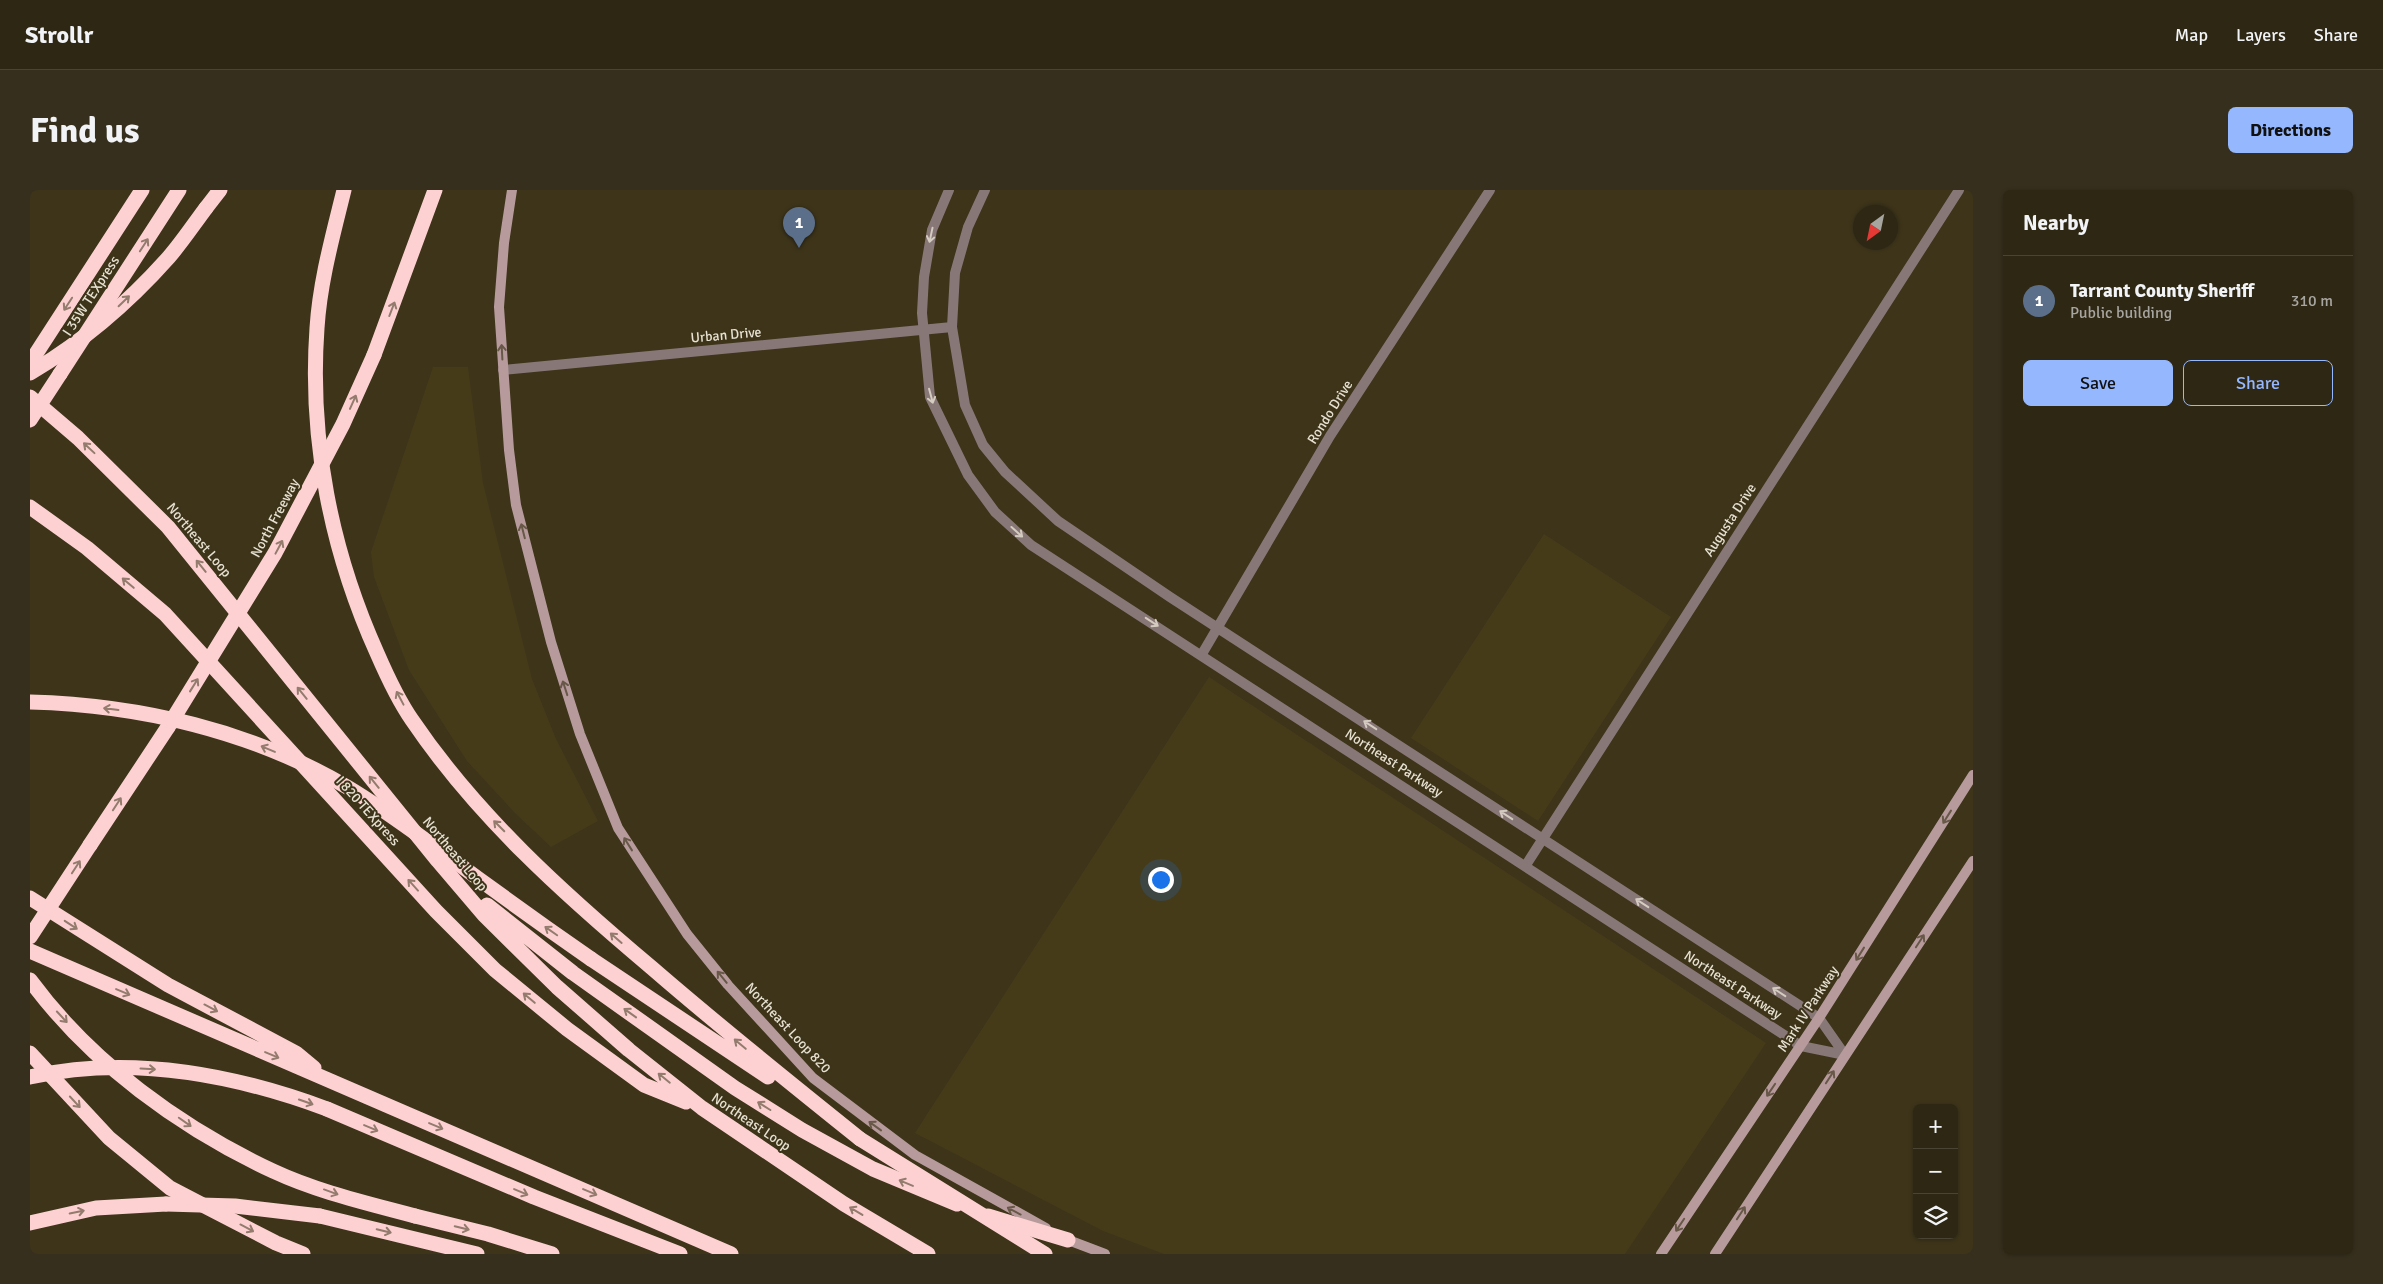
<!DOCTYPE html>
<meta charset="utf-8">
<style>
body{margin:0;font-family:Signika,sans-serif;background:#362f1d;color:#f1f3f6}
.controls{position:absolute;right:15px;bottom:15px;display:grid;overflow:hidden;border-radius:8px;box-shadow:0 1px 4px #0004}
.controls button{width:45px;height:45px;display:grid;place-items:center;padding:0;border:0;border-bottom:1px solid #494434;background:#2e2714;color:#f1f3f6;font:25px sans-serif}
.compass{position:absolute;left:1823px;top:15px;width:45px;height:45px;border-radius:50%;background:#2e2714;box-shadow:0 1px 4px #0004;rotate:213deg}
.you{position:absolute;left:1130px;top:689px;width:18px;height:18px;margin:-12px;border:4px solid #fff;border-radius:50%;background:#1a73e8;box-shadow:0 0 0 8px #1a73e833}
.badge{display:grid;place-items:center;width:32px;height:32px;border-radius:50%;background:#94b7fd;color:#fff;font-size:16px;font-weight:700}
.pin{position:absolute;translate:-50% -41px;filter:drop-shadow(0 1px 2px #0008)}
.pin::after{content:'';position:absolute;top:26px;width:18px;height:15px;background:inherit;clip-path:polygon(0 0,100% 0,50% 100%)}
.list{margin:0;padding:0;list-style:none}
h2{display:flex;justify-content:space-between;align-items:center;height:65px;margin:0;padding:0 20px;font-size:21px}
h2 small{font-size:16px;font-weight:400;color:#a7a5a0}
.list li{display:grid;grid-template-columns:32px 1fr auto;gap:15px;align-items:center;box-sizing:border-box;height:90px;padding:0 20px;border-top:1px solid #494434}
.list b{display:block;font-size:19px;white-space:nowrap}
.list p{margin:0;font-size:16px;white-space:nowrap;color:#a7a5a0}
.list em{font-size:16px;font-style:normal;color:#a7a5a0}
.actions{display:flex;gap:10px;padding:15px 20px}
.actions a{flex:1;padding:11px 0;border:1px solid #94b7fd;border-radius:8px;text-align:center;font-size:18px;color:#94b7fd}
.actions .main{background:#94b7fd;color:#111}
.icon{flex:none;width:28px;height:28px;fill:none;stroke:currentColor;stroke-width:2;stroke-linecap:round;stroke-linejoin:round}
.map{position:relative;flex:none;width:1943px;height:1064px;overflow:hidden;border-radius:8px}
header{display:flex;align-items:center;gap:30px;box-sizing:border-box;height:70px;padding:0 25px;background:#2e2714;border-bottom:1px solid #494434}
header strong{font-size:24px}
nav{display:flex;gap:28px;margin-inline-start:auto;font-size:18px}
.intro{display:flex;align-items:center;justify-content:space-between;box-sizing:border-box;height:120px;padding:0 30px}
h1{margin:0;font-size:35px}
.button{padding:12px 22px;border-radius:8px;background:#94b7fd;color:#111;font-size:18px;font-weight:700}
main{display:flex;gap:30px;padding:0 30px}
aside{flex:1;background:#2e2714;border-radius:8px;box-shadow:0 1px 4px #0004}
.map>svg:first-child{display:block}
.built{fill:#463b19}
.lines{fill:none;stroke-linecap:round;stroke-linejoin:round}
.minor{stroke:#877;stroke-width:10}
.secondary{stroke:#b79b9c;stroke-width:10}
.motorway{stroke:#fdd1d2;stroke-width:15}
.motorway-bridge{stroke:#fdd1d2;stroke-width:15}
.oneway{stroke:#d4ccc0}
.oneway2{stroke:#937b6d}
.oneway3{stroke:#685848}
.labels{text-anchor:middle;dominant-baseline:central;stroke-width:4;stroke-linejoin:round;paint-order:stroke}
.street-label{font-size:14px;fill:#e7e1d2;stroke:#3d341a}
</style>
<header>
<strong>Strollr</strong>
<nav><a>Map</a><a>Layers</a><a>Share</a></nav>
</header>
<div class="intro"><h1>Find us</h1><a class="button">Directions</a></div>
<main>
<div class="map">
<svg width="1943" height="1064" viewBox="0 0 1943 1064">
<rect width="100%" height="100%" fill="#3d341a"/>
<path class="built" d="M403 177H438L453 293 502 489 526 549 568 631 521 657 485 623 437 571 379 480 344 387 341 362Z
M1514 344 1641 427 1508 631 1381 548Z
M1179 487 1736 853 1595 1064H1134L1073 1041 885 943Z"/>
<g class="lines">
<path class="minor" d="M919 0 902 40 894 87 892 123 900 207 938 285 965 322 1001 355 1771 856 1815 865
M955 0 938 37 925 83 922 137 935 215 953 255 975 282 1028 331 1140 407 1789 828 1815 865
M473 180 922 137
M1172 464 1300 246 1460 0
M1496 675 1929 0"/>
<path class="secondary" d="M482 0 474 53 469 117 479 260 486 315 521 452 550 544 588 638 657 744 698 795 783 888 885 965 1016 1038
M1033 1048 1075 1064
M1631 1064 1789 828 1943 585
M1685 1064 1943 671"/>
<path class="motorway" d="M314 0C303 45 290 91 287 138 279 250 301 361 347 463 357 486 368 510 382 530 447 626 534 704 622 778 690 837 760 893 830 949
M176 18 190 0
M344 165 405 0
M0 173 112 0
M30 184 149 0
M0 207 48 248 138 337 408 671 454 725 527 797 599 860 672 918 814 1014 898 1064
M0 317 57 358 135 424 406 721 465 780 537 839 614 895 656 912
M60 655 138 537
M0 708 138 795 266 863 284 878
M457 715 543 783 705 898 772 940 843 979 927 1014
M0 761 701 1064
M561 769 738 887
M0 863 79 948 140 998 246 1053 273 1064
M297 919 504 1007 650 1064
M290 1026 447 1064
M385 1026 458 1044 522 1064
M958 1026 1038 1050
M0 1033 66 1018 136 1014"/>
<path class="motorway-bridge" d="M0 183C51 153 99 112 139 67 152 52 164 34 176 18
M0 230 30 184
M0 512C110 515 222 541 317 597 354 619 388 645 423 670 469 704 515 737 561 769
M138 537 245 363 313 234 344 165
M0 747 60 655
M0 790C61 873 151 938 243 981 288 1002 337 1013 385 1026
M0 887C99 865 203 884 297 919
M830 949 1015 1064
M136 1014 205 1016 290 1026"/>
</g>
<defs><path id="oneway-shaft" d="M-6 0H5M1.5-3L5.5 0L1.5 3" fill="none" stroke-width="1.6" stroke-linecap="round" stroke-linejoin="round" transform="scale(1.25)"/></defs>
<g class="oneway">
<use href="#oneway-shaft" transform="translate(901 45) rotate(102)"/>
<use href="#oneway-shaft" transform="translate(901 206) rotate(75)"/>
<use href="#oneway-shaft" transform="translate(987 342) rotate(42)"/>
<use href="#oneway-shaft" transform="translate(1122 432) rotate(33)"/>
<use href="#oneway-shaft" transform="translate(1340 535) rotate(-147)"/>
<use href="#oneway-shaft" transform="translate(1476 625) rotate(-147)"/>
<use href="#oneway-shaft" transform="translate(1612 713) rotate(-147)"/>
<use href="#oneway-shaft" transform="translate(1749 802) rotate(-147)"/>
</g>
<g class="oneway2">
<use href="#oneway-shaft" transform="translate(114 55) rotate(-57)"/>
<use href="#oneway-shaft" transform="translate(94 111) rotate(-44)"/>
<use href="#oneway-shaft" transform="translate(38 114) rotate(123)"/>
<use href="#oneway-shaft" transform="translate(362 119) rotate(-69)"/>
<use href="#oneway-shaft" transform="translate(323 212) rotate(-66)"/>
<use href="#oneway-shaft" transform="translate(59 258) rotate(-137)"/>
<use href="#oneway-shaft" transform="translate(249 357) rotate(-62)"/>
<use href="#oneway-shaft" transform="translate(171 376) rotate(-129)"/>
<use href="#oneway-shaft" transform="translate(98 393) rotate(-140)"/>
<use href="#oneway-shaft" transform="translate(164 495) rotate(-58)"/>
<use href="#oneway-shaft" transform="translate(272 503) rotate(-129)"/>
<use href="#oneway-shaft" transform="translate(370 508) rotate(-118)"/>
<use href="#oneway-shaft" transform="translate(81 519) rotate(-173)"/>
<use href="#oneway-shaft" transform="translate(238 559) rotate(-157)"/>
<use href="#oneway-shaft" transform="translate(344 592) rotate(-129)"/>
<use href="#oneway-shaft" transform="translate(87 614) rotate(-57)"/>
<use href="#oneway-shaft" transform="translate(469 636) rotate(-135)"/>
<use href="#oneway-shaft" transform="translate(46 677) rotate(-57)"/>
<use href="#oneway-shaft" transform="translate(383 695) rotate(-132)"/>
<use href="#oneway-shaft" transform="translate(41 735) rotate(33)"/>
<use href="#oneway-shaft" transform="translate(521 741) rotate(-145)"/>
<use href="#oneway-shaft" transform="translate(586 748) rotate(-139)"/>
<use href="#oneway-shaft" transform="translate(93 802) rotate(23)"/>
<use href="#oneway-shaft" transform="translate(499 808) rotate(-140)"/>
<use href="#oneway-shaft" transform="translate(181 818) rotate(28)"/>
<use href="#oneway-shaft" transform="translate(600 823) rotate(-144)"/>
<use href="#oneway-shaft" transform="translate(32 827) rotate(47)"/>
<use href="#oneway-shaft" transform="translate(710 854) rotate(-140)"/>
<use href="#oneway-shaft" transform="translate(242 865) rotate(23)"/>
<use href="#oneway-shaft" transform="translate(118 879) rotate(3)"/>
<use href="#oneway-shaft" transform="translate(634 888) rotate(-141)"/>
<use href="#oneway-shaft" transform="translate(45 912) rotate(47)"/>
<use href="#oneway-shaft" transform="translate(276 912) rotate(19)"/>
<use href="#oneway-shaft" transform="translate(734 916) rotate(-148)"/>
<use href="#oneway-shaft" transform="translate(155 932) rotate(35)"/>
<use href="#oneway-shaft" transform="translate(406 936) rotate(23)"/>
<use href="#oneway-shaft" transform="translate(341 938) rotate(23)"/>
<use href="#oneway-shaft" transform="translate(876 993) rotate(-157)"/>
<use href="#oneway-shaft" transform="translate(301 1002) rotate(20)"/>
<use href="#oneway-shaft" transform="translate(491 1002) rotate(23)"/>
<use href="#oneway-shaft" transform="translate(560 1002) rotate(23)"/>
<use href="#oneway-shaft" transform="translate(826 1021) rotate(-149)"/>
<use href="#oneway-shaft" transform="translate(47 1022) rotate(-12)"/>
<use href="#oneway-shaft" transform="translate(217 1038) rotate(28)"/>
<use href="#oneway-shaft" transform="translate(432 1038) rotate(14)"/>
<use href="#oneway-shaft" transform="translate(354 1041) rotate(13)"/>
</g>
<g class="oneway3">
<use href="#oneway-shaft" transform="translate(472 162) rotate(-93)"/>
<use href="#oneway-shaft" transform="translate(493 341) rotate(-104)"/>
<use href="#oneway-shaft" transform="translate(535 498) rotate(-108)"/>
<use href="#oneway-shaft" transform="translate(1917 627) rotate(122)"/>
<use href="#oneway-shaft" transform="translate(598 654) rotate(-122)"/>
<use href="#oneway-shaft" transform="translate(1890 751) rotate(-57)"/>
<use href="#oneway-shaft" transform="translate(1830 764) rotate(122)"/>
<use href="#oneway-shaft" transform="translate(692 787) rotate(-129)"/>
<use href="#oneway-shaft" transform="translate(1800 887) rotate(-57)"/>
<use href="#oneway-shaft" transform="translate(1741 900) rotate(124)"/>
<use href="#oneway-shaft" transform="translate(845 936) rotate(-144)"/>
<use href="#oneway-shaft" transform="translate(984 1021) rotate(-152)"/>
<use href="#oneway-shaft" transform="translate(1711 1023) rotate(-57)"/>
<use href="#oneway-shaft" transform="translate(1650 1035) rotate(124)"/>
</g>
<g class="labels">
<g class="street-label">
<text transform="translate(61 106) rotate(-57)">I 35W TEXpress</text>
<text transform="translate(696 145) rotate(-5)">Urban Drive</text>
<text transform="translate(1300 222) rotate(-58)">Rondo Drive</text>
<text transform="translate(245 328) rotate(-62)">North Freeway</text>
<text transform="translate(1700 330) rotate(-57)">Augusta Drive</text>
<text transform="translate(169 350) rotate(50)">Northeast Loop</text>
<text transform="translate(1364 573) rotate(33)">Northeast Parkway</text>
<text transform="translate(338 621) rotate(48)">I 820 TEXpress</text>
<text transform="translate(425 664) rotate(50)">Northeast Loop</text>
<text transform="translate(1703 795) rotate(33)">Northeast Parkway</text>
<text transform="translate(1778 819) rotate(-57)">Mark IV Parkway</text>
<text transform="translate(758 838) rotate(47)">Northeast Loop 820</text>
<text transform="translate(721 932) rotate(34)">Northeast Loop</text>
</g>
</g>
</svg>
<div class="controls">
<button>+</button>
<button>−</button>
<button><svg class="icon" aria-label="layers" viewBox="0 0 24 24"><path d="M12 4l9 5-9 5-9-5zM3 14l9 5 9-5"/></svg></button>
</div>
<svg class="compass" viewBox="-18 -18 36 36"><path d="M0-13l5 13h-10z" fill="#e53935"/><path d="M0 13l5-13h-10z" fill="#a7a5a0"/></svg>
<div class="you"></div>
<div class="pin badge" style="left:769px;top:58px;background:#5c6f8a">1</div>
</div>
<aside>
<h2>Nearby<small></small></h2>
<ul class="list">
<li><span class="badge" style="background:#5c6f8a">1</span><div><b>Tarrant County Sheriff</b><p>Public building</p></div><em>310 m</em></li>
</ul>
<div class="actions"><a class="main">Save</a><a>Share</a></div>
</aside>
</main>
